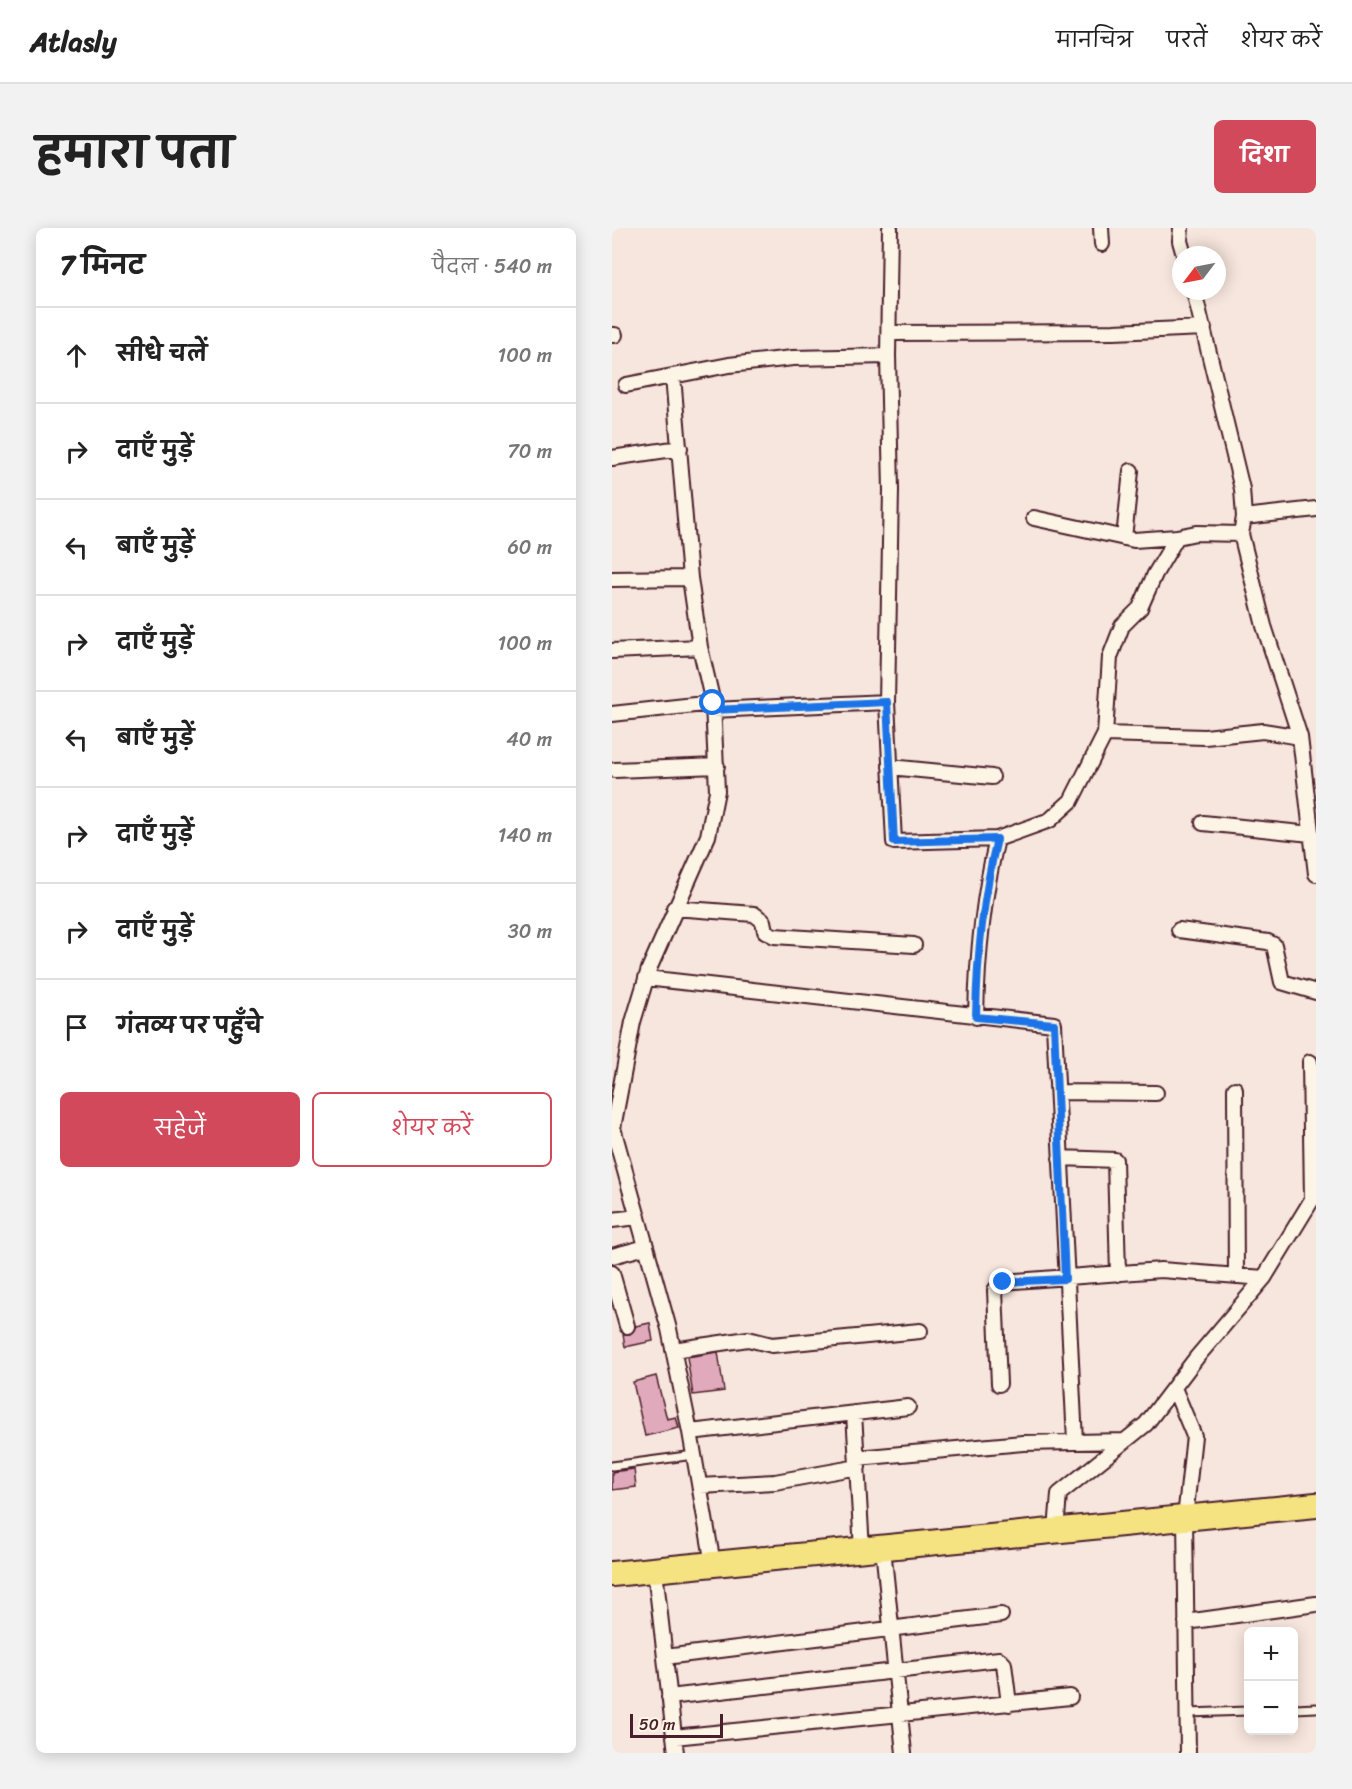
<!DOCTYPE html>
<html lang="hi">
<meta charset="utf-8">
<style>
body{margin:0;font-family:Sriracha,"Playpen Sans Deva",sans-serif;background:#f2f2f2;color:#222}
.controls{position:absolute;right:18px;bottom:18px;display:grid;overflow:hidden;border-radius:9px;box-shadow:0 3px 15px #0003}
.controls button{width:54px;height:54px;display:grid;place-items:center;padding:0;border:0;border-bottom:2px solid #e0e0e0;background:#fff;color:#222;font:30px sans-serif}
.compass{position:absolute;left:560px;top:18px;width:54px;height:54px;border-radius:50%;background:#fff;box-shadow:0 3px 15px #0003;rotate:238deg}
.scale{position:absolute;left:18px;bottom:15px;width:93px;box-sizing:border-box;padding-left:6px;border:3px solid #4a1f2b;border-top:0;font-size:16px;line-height:21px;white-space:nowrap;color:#4a1f2b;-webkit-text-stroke:4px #fcf5e5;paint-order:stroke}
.stop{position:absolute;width:18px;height:18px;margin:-14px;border:4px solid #1a73e8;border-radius:50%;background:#fff}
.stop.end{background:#1a73e8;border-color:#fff;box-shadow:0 2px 6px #0008}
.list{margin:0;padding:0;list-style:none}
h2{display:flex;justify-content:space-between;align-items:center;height:78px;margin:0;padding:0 24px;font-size:26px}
h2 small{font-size:20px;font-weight:400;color:#767676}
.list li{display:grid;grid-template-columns:39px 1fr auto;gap:18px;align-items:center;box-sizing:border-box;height:96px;padding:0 24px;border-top:2px solid #e0e0e0}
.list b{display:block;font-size:22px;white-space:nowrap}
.list em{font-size:20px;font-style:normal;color:#767676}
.actions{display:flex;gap:12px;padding:18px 24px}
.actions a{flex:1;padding:14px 0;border:2px solid #d1495b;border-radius:9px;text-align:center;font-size:21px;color:#d1495b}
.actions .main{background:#d1495b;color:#fff}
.icon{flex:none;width:33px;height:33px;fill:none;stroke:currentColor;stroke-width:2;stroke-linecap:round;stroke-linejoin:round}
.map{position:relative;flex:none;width:704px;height:1525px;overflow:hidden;border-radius:9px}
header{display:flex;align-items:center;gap:36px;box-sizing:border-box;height:84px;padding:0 30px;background:#fff;border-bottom:2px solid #e0e0e0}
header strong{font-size:28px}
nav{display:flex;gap:33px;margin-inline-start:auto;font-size:21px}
.intro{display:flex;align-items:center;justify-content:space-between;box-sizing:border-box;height:144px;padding:0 36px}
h1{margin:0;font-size:42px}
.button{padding:15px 27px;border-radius:9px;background:#d1495b;color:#fff;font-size:21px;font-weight:700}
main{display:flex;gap:36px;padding:0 36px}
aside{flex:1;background:#fff;border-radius:9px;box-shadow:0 3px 15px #0003}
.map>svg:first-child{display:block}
.building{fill:#e1a9bc;stroke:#4a1f2b;stroke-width:1.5}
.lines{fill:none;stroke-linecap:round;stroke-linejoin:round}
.lane-casing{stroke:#4a1f2b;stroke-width:11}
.street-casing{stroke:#4a1f2b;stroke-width:18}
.highway-casing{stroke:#4a1f2b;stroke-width:28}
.lane{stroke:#fcf5e5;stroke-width:7}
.street{stroke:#fcf5e5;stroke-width:14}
.highway{stroke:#f5e382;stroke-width:24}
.route{stroke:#1a73e8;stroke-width:8}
</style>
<header>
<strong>Atlasly</strong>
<nav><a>मानचित्र</a><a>परतें</a><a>शेयर करें</a></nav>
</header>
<div class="intro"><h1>हमारा पता</h1><a class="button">दिशा</a></div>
<main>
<aside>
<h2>7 मिनट<small>पैदल · 540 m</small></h2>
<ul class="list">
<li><svg class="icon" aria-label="ahead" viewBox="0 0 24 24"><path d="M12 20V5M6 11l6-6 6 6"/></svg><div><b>सीधे चलें</b></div><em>100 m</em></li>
<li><svg class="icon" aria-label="right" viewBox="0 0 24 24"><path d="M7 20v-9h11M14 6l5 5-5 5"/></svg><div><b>दाएँ मुड़ें</b></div><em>70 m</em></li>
<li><svg class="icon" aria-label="left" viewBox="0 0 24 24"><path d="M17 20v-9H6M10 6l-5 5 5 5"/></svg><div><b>बाएँ मुड़ें</b></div><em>60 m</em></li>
<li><svg class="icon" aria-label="right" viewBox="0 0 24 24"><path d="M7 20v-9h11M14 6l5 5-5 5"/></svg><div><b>दाएँ मुड़ें</b></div><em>100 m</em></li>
<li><svg class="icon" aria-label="left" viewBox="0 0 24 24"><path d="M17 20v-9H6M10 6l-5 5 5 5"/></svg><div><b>बाएँ मुड़ें</b></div><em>40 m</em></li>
<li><svg class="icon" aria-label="right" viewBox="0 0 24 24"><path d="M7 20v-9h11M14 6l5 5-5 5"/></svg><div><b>दाएँ मुड़ें</b></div><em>140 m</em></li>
<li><svg class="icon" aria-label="right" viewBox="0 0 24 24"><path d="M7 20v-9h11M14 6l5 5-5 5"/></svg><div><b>दाएँ मुड़ें</b></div><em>30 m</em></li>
<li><svg class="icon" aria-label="arrive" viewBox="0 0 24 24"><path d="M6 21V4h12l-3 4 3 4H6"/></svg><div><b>गंतव्य पर पहुँचे</b></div></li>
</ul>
<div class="actions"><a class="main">सहेजें</a><a>शेयर करें</a></div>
</aside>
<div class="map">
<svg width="704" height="1525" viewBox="0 0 704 1525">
<rect width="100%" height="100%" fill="#f7e6dd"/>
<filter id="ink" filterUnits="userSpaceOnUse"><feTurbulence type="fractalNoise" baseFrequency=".0167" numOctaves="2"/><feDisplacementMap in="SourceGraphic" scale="12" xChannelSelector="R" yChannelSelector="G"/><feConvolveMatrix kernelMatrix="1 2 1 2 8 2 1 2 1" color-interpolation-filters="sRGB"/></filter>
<g filter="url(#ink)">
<path class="building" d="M38 1095 41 1113 13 1119 11 1106H18L24 1098Z
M106 1124 112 1163 81 1167 75 1129Z
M44 1148 55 1191 64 1189 67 1200 33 1208 21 1154Z
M22 1241 24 1259 0 1262V1244Z"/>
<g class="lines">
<g class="lane-casing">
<path id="lane" d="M0 1238 82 1227
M682 1481 704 1480
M575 1485 636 1483"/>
</g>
<g class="street-casing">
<path id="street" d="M278 0 276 128 279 262 275 474 282 614 385 611 438 592 459 573 493 506
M489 0 490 16
M569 0 568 13 572 27
M582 63 630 261 632 289 629 306 652 398 688 509 704 646
M277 105 502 104 592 100
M0 107H3
M61 148 78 350 88 419 101 475 105 563 96 608 37 741 21 794 1 900 57 1101 78 1204 101 1336
M14 157 117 137 181 130 276 128
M0 230 68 220
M632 289 704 281
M422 290 522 312 565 309
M629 306 584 305 565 309 543 346 528 380 510 398 498 429 493 506 593 509 651 503 688 509
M512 310 519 243
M0 351 78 350
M0 423 88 419
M101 482 275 474
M0 486 101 475
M278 539 380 549
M3 542 105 538
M591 595 699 606
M62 680 142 686 151 693 153 703 162 708 302 717
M567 702 656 714 662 717 670 754 704 764
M34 750 442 796 463 1213
M364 789C365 730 371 669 385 611
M698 834 700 972
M623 861 624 1048
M446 864 544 865
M448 930 503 932 506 1046
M0 992 26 989
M0 1028 34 1019
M0 1045 15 1098
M61 1122 136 1111 160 1117 308 1103
M387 1156 383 1062 391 1054 549 1042 652 1050
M562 1160 582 1208 573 1290 576 1525
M242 1185 250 1322
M78 1204 296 1179
M245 1230 411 1215 513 1213
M88 1258 163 1254 246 1239
M444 1302 447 1266 534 1196 585 1129 652 1050 704 965
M271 1320 292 1525
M43 1343 64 1525
M574 1394 704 1376
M53 1429 389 1387
M57 1469 387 1431 392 1436 397 1476
M62 1509 458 1469"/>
</g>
<g class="highway-casing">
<path id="highway" d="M0 1346 704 1277"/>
</g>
<use href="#lane" class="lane"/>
<use href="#street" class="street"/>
<use href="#highway" class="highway"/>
</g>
</g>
<g class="lines" filter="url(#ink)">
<path class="route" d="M101 475V482L275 474 282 614 385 611C371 669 365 730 364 789L442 796 453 1051 391 1054"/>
</g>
</svg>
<div class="controls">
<button>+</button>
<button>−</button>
</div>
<svg class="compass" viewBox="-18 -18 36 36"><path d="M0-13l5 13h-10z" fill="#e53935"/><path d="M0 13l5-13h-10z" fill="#767676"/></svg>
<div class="scale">50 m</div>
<div class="stop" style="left:101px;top:475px"></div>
<div class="stop end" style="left:391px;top:1054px"></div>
</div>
</main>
